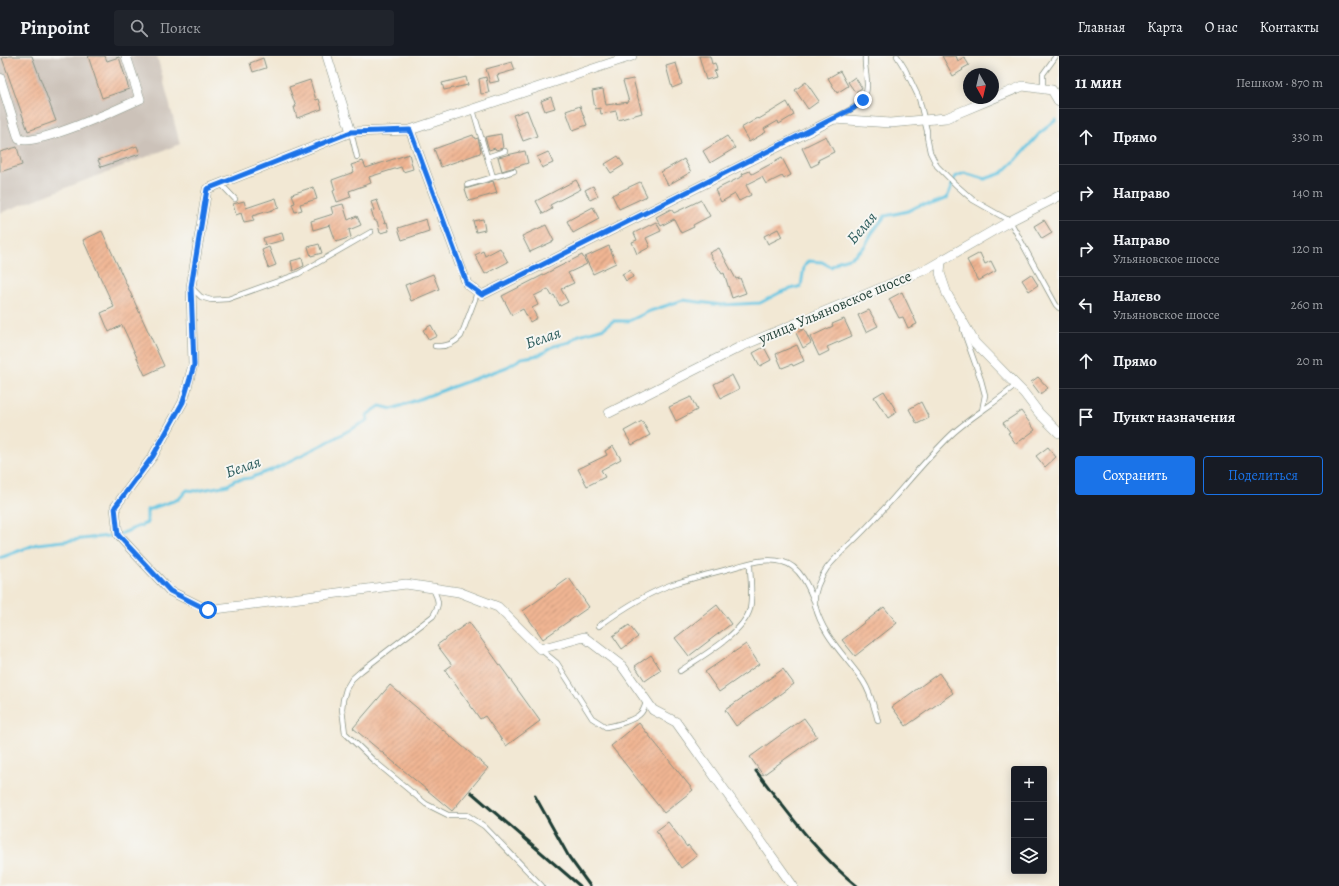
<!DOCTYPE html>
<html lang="ru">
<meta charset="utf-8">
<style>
body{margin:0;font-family:Alegreya,serif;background:#20242c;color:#f1f3f6}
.controls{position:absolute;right:12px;bottom:12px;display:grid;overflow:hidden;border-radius:4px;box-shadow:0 2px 10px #0003}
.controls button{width:36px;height:36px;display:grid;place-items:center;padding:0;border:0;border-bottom:1px solid #363941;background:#171b24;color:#f1f3f6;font:20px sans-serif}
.compass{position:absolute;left:963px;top:12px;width:36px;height:36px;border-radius:50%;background:#171b24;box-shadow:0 2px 10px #0003;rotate:172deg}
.stop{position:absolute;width:12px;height:12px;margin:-9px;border:3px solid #1a73e8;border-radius:50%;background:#fff}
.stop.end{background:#1a73e8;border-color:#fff;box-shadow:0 1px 4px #0008}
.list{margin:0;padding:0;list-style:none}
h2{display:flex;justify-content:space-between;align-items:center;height:52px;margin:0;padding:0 16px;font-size:17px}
h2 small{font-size:13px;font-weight:400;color:#9ea1a6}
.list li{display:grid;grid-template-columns:26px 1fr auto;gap:12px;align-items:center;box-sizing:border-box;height:56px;padding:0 16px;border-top:1px solid #363941}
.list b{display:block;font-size:15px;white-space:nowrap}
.list p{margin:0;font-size:13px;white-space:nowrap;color:#9ea1a6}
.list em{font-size:13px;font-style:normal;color:#9ea1a6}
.actions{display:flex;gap:8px;padding:12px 16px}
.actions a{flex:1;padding:9px 0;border:1px solid #1a73e8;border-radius:4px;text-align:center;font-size:14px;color:#1a73e8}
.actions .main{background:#1a73e8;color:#fff}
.icon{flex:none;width:22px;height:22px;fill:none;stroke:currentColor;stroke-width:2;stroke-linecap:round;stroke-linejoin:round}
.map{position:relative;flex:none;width:1059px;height:830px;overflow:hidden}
header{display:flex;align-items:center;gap:24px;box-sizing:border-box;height:56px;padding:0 20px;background:#171b24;border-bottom:1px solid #363941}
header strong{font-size:19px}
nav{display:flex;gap:22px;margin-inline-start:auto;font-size:14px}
.search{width:280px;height:36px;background:#20242c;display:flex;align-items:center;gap:10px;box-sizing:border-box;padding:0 14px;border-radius:4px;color:#9ea1a6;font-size:15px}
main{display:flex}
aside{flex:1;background:#171b24}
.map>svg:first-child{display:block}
.industrial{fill:#ccc2b9}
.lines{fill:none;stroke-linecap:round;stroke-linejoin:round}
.stream{stroke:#63c4e1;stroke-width:3}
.building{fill:url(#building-hatch)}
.lane-casing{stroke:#889284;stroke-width:6}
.street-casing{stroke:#889284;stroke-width:10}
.lane{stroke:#fff;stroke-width:4.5}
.street{stroke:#fff;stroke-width:9}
.rail{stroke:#1f3d34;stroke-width:3}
.route{stroke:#1a73e8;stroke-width:5}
.labels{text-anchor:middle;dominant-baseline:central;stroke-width:4;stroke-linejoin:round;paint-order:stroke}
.street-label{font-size:15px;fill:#1f3d34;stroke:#f6f6f2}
.water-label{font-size:16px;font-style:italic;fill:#305f5f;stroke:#f6f6f2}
</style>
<header>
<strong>Pinpoint</strong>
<div class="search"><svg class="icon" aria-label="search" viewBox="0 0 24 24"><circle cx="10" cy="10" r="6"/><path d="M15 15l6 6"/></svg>Поиск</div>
<nav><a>Главная</a><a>Карта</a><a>О нас</a><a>Контакты</a></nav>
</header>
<main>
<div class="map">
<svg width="1059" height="830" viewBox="0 0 1059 830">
<defs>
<pattern id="building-hatch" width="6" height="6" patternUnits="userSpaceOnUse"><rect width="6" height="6" fill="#f0b593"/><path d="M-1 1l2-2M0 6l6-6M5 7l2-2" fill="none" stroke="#c29479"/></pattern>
</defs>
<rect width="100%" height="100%" fill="#f6f6f2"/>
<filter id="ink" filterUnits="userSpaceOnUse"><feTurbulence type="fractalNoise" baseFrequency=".025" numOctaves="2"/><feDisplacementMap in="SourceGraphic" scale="8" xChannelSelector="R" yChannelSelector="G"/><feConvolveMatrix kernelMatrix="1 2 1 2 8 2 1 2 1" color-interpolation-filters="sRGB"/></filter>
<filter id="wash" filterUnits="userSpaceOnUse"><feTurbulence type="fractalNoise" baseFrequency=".012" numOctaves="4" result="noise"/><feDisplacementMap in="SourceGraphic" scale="16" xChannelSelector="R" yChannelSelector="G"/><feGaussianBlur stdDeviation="0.9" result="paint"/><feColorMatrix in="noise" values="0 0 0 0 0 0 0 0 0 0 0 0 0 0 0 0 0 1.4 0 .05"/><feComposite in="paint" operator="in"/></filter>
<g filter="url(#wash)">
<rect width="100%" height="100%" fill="#f2e8d4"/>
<path class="industrial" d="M0 0H157L180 88 0 157Z"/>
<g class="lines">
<path class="stream" d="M0 502 37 488 118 479 147 467V454L179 443 187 434 197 435 228 429 235 424 250 422 271 414 324 388 368 364 367 359 380 350 392 353 507 311 522 302 539 299 554 290 570 286 579 279 604 272 613 265H629L650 255 683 244 721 249 760 247 781 236 801 230 804 211 808 205 822 206 831 211 839 205 852 201 865 190 872 177 885 160 908 155 920 149 932 148 947 142 955 121 964 117 985 123 1002 117 1016 104 1040 77 1056 64"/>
</g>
<g id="blocks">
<path class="building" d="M9 0H32L56 65 28 75 2 2Z
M88 0H105L107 5 119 1 129 33 102 42Z
M699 0H710L712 8 715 7 717 14 714 15 716 21 706 24Z
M942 0H956L958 5 964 1 969 9 962 13 963 14 953 20Z
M263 2 266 12 253 16 250 7Z
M512 6 515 14 497 19 499 25 490 27 486 13Z
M676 7 682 28 672 32 666 10Z
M840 15 848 30 837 37 828 22Z
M466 21 468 29 444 34 442 27Z
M486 21 489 37 481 38 479 23Z
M855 21 862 32 855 36 848 26Z
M633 23 642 57 618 64 616 55 601 58 600 52 595 53 592 35 603 33 606 49 629 46 623 25Z
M310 24 316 44 319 43 322 53 297 62 294 51H296L289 31Z
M806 26 819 45 808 53 795 34Z
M551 41 555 52 545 55 541 45Z
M787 46 794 59 779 68 778 65 764 73 766 76 749 86 741 72 758 62 759 63Z
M580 50 587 69 573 74 566 55Z
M527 54 537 80 523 85 513 59Z
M501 78 503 92 496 94 495 92 489 94 485 81Z
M473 79 475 83 478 82 481 95 480 96V97L441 111 434 93Z
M727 80 735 92 710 107 703 95Z
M826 80 834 96 818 104 819 107 811 111 802 92Z
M137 90 140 98 101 111 98 104Z
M17 91 22 109 0 116V96Z
M525 95 528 107 502 115 498 101Z
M548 96 553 107 542 112 537 101Z
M409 98 413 113 403 116 401 111 369 121 371 127 349 135 351 141 337 146 333 135 335 134 332 124 354 116 351 109 363 105 366 112Z
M618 100 624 109 611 117 605 108Z
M782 102 791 119 784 123 782 120 766 128 762 121 746 129 751 139 739 145 735 138 721 146 715 134 743 120 742 118 750 115 752 118Z
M684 103 691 116 668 129 661 116Z
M576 124 581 133 550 149 552 153 543 158 536 145Z
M493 125 497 137 469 145 465 133Z
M640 126 647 140 619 153 612 139Z
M593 130 598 140 590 144 585 134Z
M313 131 317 143 300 148 302 154 295 156 292 148 295 147 292 138Z
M276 142 279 152 252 160 254 165 244 167 241 157 236 159 233 148 244 145 246 152Z
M377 144 385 167 387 166 389 175 380 177 377 165H375L371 155 374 154 371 146Z
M701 144 710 160 693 169 694 171 681 177 674 163 661 170 656 161 671 153 674 157Z
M343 148 348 164 357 160 361 169 349 174 351 181 336 186 330 169 313 174 311 165 333 158 331 151Z
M593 151 599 163 573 177 567 165Z
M426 163 429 175 402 184 398 172Z
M483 163 485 174 476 176 473 165Z
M1044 164 1052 177 1042 183 1034 170Z
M656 166 661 175 646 182 650 191 637 198 632 186 637 184 634 177Z
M546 169 554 185 530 196 522 180Z
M778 173 782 181 768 188 764 180Z
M102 175 164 310 145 319 122 269 109 276 101 257 114 251 83 184Z
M282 177 284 184 265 189 263 182Z
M319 188 322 197 311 200 308 191Z
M609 190 616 207 593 218 585 201Z
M269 191 276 209 268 212 262 194Z
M500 192 508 206 485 218 475 199 483 195 485 200Z
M719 192 736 223 740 222 746 237 732 242 724 217 722 218 709 197Z
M980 197 985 208 991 205 996 215 978 225 967 204Z
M582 199 587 208 568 217 574 227 561 233 568 246 560 250 554 239 552 240 548 233 534 240 538 249 532 252 537 262 530 266 523 253 512 259 502 240Z
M302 202 304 210 293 215 291 205Z
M630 214 633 221 626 225 622 218Z
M433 218 439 233 411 245 405 229Z
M1031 218 1038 229 1029 235 1022 224Z
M902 236 917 268 908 272 903 261 899 262 889 243Z
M869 254 878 270 866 276 858 259Z
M844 263 852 280 827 291 829 295 819 300 810 281 833 270 832 268Z
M431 269 437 280 429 284 423 274Z
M804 273 811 287 803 292 796 277Z
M797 289 804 305 793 310 792 308 782 312 776 298Z
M764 291 771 304 760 310 753 297Z
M732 319 739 333 721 342 714 328Z
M1038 321 1048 332 1040 338 1031 326Z
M884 335 897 356 888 362 874 341Z
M691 341 697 354 676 365 669 351Z
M921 346 929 362 917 368 909 353Z
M1021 355 1035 374 1016 388 1008 377 1010 376 1003 367Z
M642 365 650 379 632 389 624 375Z
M613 390 621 403 601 414 605 421 587 430 578 413 607 399 605 395Z
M1048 391 1056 401 1045 411 1036 400Z
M569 522 589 551 543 583 523 555Z
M717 549 731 568 689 600 675 582Z
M884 551 897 567 855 600 842 584Z
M469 566 540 665 506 690 485 660 480 663 445 614 452 609 437 589Z
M629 569 638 581 622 593 613 580Z
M746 588 759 608 719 636 705 616Z
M651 599 661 614 645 625 635 610Z
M783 613 794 628 736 670 725 654Z
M939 617 953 637 906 670 892 651Z
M390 629 488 712 452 755 353 672Z
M804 662 817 680 763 719 750 701Z
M639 667 693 734 664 757 611 690Z
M668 766 687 791 688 789 697 800 681 812 656 775Z"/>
</g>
</g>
<g filter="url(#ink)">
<use href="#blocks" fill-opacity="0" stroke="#889284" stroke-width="1"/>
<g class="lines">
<g class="lane-casing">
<path id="lane" d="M897 0 905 13 919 42 927 75V81L930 96 937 110 955 128 973 144 1010 165 1056 249 1059 252
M1043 33V18L1056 0
M473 54 493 121
M835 62C850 54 868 47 867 28 867 18 864 11 865 0
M351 76 357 101
M487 101 505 95
M221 128 235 143
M467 129 514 115
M193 233 201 241 211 244 228 243 298 218 371 176
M963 273 967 285 981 324 985 339 982 355
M435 290C445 291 454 288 461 280L475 243 477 235
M433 533C439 545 440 548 433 560L361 615 352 623 346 633 343 644 342 653 345 677 373 704 426 748 448 759H467L484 770 542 830
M599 570C621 554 647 537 673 528 693 522 713 517 732 512 748 507 767 501 783 506 800 510 809 532 814 545
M540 593 557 607 592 662 606 671C616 669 634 665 641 657 644 654 645 648 647 645
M680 615C700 601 743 578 750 553 753 538 750 522 750 507
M878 665C874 651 871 637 863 625 845 599 823 581 815 549 813 537 820 522 827 512 839 497 854 485 867 471 896 441 921 408 951 379 970 361 996 347 1016 329"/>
</g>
<g class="street-casing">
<path id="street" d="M327 0 351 76
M632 0 410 74 351 76 207 133 191 231 193 309 183 346 153 400 115 451 118 479 170 535 208 554 406 528 459 536 498 551 540 593 584 581 622 610 653 654 676 666 793 830
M0 22 19 83C35 91 121 52 140 43L126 0
M410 74 467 228 482 239 834 63 890 67 946 62 1023 30 1052 34 1059 46
M941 205 940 217 947 238 975 287 1024 337 1039 357 1059 377
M609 357 742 290 929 212 1010 165 1059 140"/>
</g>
<use href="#lane" class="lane"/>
<use href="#street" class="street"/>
<path class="rail" d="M756 715C787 755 817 798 857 830
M471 736 580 830
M535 740 569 801 590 830"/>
</g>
</g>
<g class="lines" filter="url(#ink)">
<path class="route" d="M208 554 170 535 118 479 115 451 153 400 183 346 194 309 191 231 207 133 351 76 410 74 467 228 482 239 854 52 863 44"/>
</g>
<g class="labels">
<g class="street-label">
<text transform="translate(835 251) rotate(-23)">улица Ульяновское шоссе</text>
</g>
<g class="water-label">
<text transform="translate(862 172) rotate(-49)">Белая</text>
<text transform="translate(543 282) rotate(-19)">Белая</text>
<text transform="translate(243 411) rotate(-19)">Белая</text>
</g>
</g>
</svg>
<div class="controls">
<button>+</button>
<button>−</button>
<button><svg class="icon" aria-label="layers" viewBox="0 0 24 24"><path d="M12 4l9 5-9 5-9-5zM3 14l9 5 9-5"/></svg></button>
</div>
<svg class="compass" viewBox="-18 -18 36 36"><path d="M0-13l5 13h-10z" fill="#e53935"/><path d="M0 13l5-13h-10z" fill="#9ea1a6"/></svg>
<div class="stop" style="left:208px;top:554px"></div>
<div class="stop end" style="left:863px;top:44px"></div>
</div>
<aside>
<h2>11 мин<small>Пешком · 870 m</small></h2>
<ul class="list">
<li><svg class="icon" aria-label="ahead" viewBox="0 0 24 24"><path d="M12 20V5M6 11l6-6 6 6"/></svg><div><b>Прямо</b></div><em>330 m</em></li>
<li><svg class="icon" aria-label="right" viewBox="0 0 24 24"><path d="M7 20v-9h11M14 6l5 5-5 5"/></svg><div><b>Направо</b></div><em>140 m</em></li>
<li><svg class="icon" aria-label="right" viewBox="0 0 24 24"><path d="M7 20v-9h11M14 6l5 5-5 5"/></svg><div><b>Направо</b><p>Ульяновское шоссе</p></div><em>120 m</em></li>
<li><svg class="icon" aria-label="left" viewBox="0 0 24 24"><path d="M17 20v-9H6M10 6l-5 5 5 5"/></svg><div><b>Налево</b><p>Ульяновское шоссе</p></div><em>260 m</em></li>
<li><svg class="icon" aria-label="ahead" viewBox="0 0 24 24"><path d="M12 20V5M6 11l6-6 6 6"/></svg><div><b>Прямо</b></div><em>20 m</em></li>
<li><svg class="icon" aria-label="arrive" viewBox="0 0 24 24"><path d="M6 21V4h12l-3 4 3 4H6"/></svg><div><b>Пункт назначения</b></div></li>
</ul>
<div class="actions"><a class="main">Сохранить</a><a>Поделиться</a></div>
</aside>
</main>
